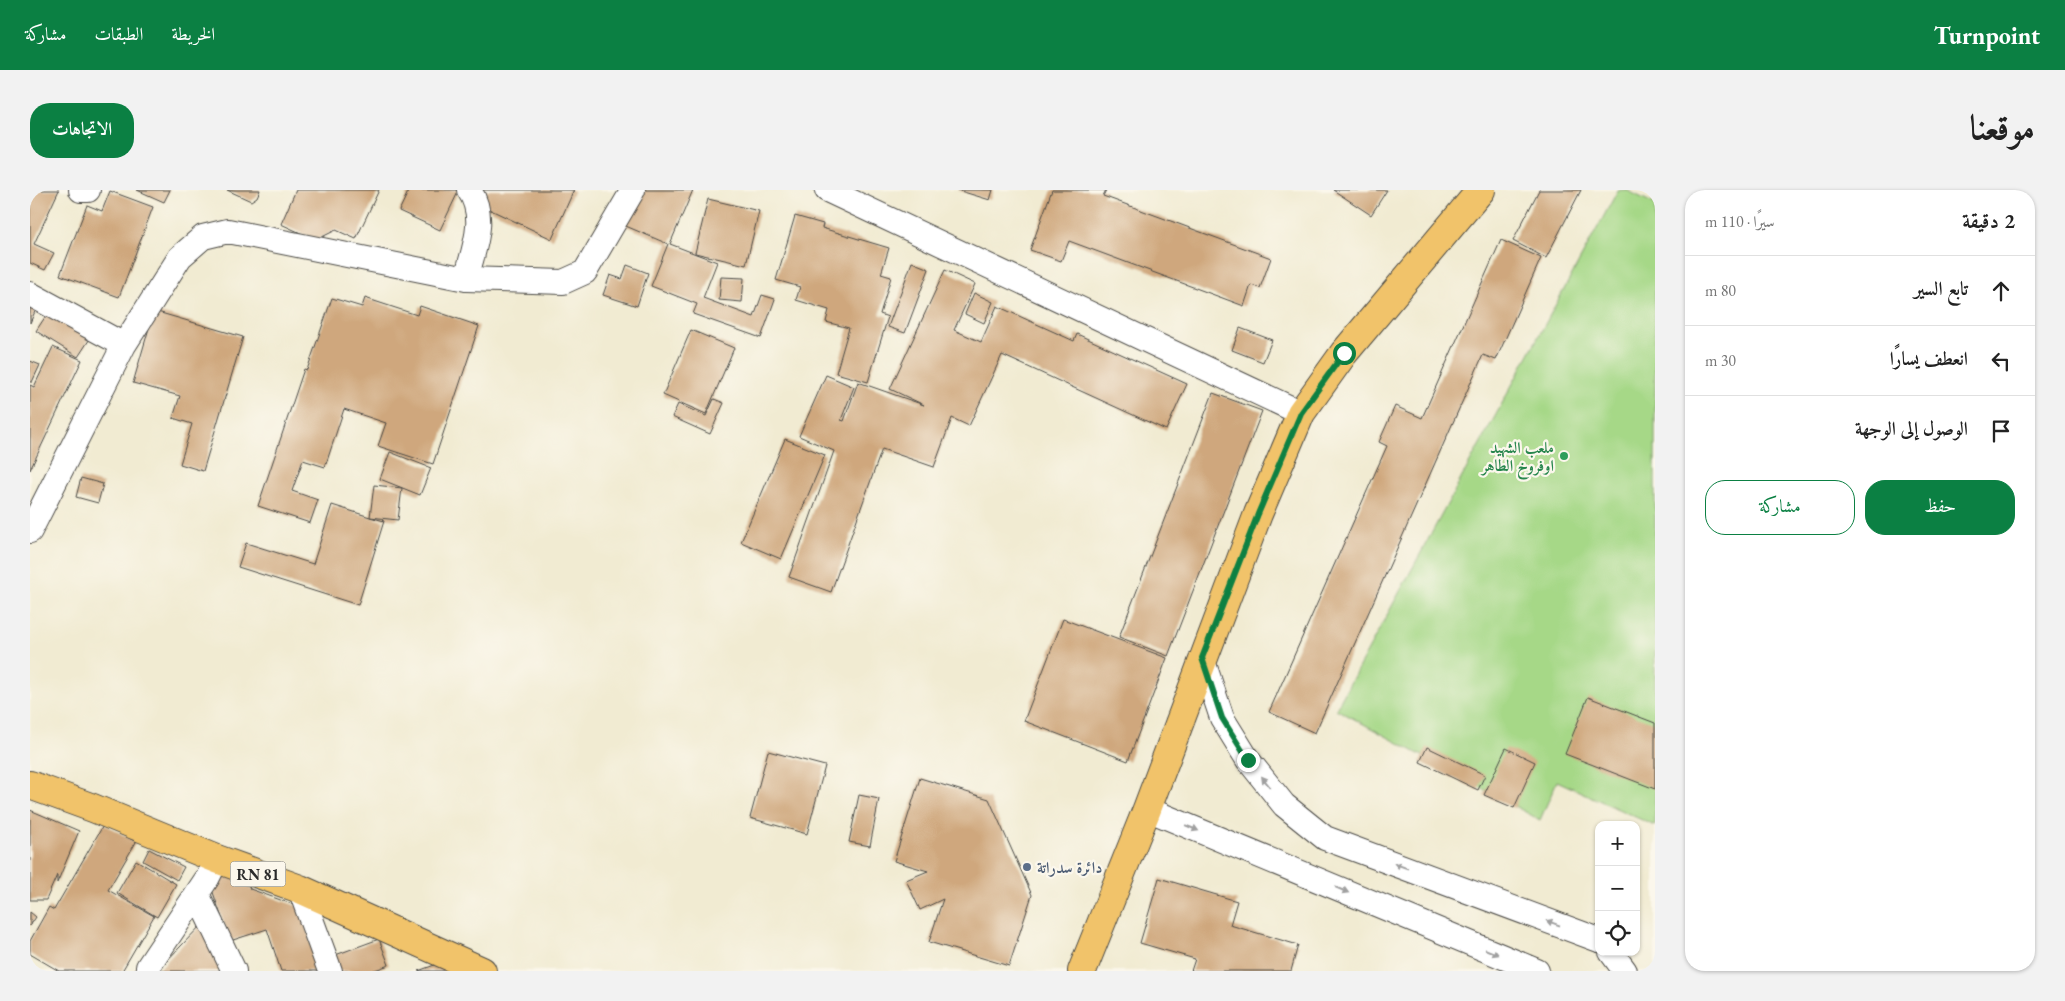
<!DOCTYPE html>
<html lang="ar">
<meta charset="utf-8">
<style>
body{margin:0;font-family:"EB Garamond",Amiri,serif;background:#f2f2f2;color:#222;direction:rtl}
.controls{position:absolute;right:15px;bottom:15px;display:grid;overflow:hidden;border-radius:10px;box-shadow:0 1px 4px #0004}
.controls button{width:45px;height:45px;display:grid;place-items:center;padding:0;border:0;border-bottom:1px solid #e0e0e0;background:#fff;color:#222;font:25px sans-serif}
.stop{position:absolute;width:15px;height:15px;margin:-11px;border:4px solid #0b8043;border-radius:50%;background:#fff}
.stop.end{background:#0b8043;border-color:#fff;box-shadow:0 1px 5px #0008}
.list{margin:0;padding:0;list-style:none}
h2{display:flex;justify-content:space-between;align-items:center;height:65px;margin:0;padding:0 20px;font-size:21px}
h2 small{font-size:16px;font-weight:400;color:#767676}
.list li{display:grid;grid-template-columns:32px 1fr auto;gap:15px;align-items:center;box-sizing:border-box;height:70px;padding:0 20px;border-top:1px solid #e0e0e0}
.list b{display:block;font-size:19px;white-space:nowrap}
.list em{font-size:16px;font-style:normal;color:#767676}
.actions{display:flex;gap:10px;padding:15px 20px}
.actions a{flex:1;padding:11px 0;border:1px solid #0b8043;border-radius:20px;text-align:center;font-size:18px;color:#0b8043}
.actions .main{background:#0b8043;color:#fff}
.icon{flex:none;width:28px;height:28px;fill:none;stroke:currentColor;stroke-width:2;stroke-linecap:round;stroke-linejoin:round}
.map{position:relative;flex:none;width:1625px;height:781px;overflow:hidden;direction:ltr;border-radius:20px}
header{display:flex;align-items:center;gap:30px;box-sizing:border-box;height:70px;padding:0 25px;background:#0b8043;color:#fff}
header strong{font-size:24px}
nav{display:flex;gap:28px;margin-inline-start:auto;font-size:18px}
.intro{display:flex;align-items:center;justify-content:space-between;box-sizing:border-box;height:120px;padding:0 30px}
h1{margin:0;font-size:35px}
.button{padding:12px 22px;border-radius:20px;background:#0b8043;color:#fff;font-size:18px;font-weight:700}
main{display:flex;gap:30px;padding:0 30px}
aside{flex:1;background:#fff;border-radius:20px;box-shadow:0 1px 4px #0004}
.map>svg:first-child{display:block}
.green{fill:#a6d887;stroke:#688259}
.building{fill:#cfa77d}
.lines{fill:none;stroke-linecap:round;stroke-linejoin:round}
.street-casing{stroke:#494844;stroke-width:26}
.primary-casing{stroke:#494844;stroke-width:30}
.street{stroke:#fff;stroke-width:24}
.primary{stroke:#f1c36a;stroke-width:28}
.oneway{fill:#a0a0a0}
.route{stroke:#0b8043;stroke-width:6}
.leisure-dot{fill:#2e9e5b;stroke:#fbf7ec;stroke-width:2}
.service-dot{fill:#5c6f8a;stroke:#fbf7ec;stroke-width:2}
.labels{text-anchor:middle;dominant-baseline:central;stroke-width:4.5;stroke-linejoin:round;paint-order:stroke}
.shield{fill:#fbf7ec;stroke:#696865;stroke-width:1}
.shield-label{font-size:15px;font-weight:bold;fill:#2b2b2b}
.leisure-label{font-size:16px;font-weight:bold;fill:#27864d;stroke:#fbf7ec;text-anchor:end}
.service-label{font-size:16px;font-weight:bold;fill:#4e5e75;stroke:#fbf7ec;text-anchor:start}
</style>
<header>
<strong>Turnpoint</strong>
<nav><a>الخريطة</a><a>الطبقات</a><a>مشاركة</a></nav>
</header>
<div class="intro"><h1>موقعنا</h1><a class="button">الاتجاهات</a></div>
<main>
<aside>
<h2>2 دقيقة<small>سيرًا · 110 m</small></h2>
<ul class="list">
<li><svg class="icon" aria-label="ahead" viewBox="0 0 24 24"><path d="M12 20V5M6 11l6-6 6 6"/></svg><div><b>تابع السير</b></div><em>80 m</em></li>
<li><svg class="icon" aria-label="left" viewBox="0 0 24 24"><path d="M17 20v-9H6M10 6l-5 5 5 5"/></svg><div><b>انعطف يسارًا</b></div><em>30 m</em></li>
<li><svg class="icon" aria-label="arrive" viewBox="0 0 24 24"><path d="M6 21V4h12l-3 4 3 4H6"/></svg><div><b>الوصول إلى الوجهة</b></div></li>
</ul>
<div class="actions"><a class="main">حفظ</a><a>مشاركة</a></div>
</aside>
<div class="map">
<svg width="1625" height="781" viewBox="0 0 1625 781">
<rect width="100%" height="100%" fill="#fbf7ec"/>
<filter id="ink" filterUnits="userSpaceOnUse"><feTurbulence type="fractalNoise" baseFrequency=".02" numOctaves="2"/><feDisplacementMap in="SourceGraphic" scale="10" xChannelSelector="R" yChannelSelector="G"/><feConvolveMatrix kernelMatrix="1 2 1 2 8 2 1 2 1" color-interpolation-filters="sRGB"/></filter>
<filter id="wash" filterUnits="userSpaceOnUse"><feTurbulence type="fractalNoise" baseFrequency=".0096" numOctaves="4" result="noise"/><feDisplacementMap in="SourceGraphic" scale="20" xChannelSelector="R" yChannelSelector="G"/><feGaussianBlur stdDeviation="1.12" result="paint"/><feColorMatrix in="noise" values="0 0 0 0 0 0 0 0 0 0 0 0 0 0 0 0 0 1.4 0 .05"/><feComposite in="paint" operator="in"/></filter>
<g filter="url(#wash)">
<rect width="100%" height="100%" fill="#f1ebd2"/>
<path class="green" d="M1588 0H1596L1625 14V636L1527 591 1510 630 1306 519Z"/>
<g id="blocks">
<path class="building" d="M0 0H29L4 54 24 63 15 80 0 73Z
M107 0H140L134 12Z
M197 0H230L227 7 221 11Z
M266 0H349L326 49 306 40 286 50 251 34Z
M379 0H429L410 40 369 21Z
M452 0H544L522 49 446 13Z
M606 0H663L640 54 687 72 673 108 724 127 732 105 745 109 731 148 663 124 667 114 621 96 638 54 591 34Z
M927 0H963L960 10Z
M1022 0H1076L1073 6 1241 68 1230 98 1221 95 1214 116 1039 51 1031 71 1000 60Z
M1303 0H1357L1341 25Z
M1509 0H1551L1516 68 1483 51Z
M80 1 123 17 89 107 30 85 57 15 72 21Z
M678 9 729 21 716 75 665 63Z
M765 26 793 34 792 38 859 58 851 84 861 87 850 124 858 127 838 192 806 183 819 138 796 132 799 120 766 110 770 97 746 90Z
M1471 50 1511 68 1466 170 1453 165 1285 543 1239 522 1357 256 1349 252 1365 216 1392 228Z
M882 72 899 79 875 143 858 137Z
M597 75 618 83 607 116 573 105 580 85 592 89Z
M915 80 945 94 924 140 951 152 967 116 1044 151 1047 144 1157 194 1136 240 972 165 939 236 922 228 904 277 852 259 801 402 759 387 804 261 769 246 796 185 824 197 811 230 814 231 828 192 894 215 860 199Z
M691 87 714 88 712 112 689 110Z
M0 97 13 103 0 133Z
M944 103 963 112 954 133 935 124Z
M302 108 332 117 335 108 387 125 390 116 449 136 403 274 348 256 356 233 314 219 295 277 273 270 262 301 288 310 280 333 228 316 274 179 277 180Z
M21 118 63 144 48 167 6 141Z
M124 121 213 147 173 281 150 274 162 234 143 228 150 206 103 193Z
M1210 138 1242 150 1233 172 1202 160Z
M661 140 704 158 676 224 633 205Z
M23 157 52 170 0 280V195L4 197Z
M0 171 10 175 2 192H0Z
M1183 203 1232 221 1138 466 1089 447Z
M684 209 694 213 680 244 642 227 648 214 676 226Z
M755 249 795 265 751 369 711 352Z
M360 262 401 278 390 305 350 289Z
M51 288 73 294 68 313 46 307Z
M344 295 372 298 368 330 340 327 354 331 328 415 208 377 216 353 283 374 302 315 340 327Z
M1033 429 1137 468 1098 571 994 531Z
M1558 507 1625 533V599L1535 564Z
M1397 557 1455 585 1448 600 1390 572Z
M1476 558 1505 572 1484 618 1454 605Z
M738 561 795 576 777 644 720 628Z
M890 588 959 609 1002 705 979 776 899 752 913 709 890 720 876 690 898 681 864 671Z
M829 605 849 609 840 656 819 652Z
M0 620 49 641 27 693V685L16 710H0Z
M74 634 106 652 78 700 124 726 92 781H29L0 764V751L19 717 24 720Z
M119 659 154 677 147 690 113 671Z
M106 670 146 694 127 727 87 703Z
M213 680 220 699 270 717 290 781H251L237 739 200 751 179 691Z
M1129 688 1207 711 1200 735 1268 755 1261 781H1161L1165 769 1110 753Z
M0 722 6 727 0 736Z
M174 732 197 781H127Z
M349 749 359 775 342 781H305L300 767Z
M413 772 416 781H388Z"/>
</g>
</g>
<g filter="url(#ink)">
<use href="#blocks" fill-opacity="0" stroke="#494844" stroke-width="1"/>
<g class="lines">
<g class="street-casing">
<path id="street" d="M51 0H58
M797 0 1271 223
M436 89C443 60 458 28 439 0
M0 104 94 155
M0 341 94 155 150 67 173 47 198 41 436 89 533 92 555 82 603 0
M1172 468 1192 528 1218 570 1254 615 1295 648 1569 750
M1117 619 1507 781
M270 699 300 781
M167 704 204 781
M1581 762 1595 781
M118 777 178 687 187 669"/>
</g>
<g class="primary-casing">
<path id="primary" d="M0 595 63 618 187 669 270 699 452 781
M1052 781 1117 619 1228 324 1271 223 1314 163 1451 0"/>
</g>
<use href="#street" class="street"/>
<use href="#primary" class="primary"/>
</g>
<defs><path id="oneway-solid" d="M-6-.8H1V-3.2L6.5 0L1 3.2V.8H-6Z" transform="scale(1.25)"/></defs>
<g class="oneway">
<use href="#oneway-solid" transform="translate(1236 592) rotate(-128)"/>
<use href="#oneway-solid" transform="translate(1162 638) rotate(23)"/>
<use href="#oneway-solid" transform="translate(1371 676) rotate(-160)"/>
<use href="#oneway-solid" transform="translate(1312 700) rotate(23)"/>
<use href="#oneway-solid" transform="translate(1523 733) rotate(-160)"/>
<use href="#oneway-solid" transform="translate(1462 762) rotate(23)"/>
</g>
</g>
<g class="lines" filter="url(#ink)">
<path class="route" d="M1218 570 1192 528 1172 468 1228 324 1271 223 1314 163"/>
</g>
<circle class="leisure-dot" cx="1534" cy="266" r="5"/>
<circle class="service-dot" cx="997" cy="677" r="5"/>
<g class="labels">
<rect class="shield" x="200.5" y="671.5" width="55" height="25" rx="4"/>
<g class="shield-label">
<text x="228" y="684">RN 81</text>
</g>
<g class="leisure-label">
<text x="1524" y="257">ملعب الشهيد<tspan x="1524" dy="18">اوفروخ الطاهر</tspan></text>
</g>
<g class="service-label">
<text x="1007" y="677">دائرة سدراتة</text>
</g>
</g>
</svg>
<div class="controls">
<button>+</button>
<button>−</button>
<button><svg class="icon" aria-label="locate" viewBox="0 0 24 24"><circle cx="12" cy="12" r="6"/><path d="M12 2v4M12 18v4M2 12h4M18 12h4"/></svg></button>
</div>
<div class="stop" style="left:1314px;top:163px"></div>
<div class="stop end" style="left:1218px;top:570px"></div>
</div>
</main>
